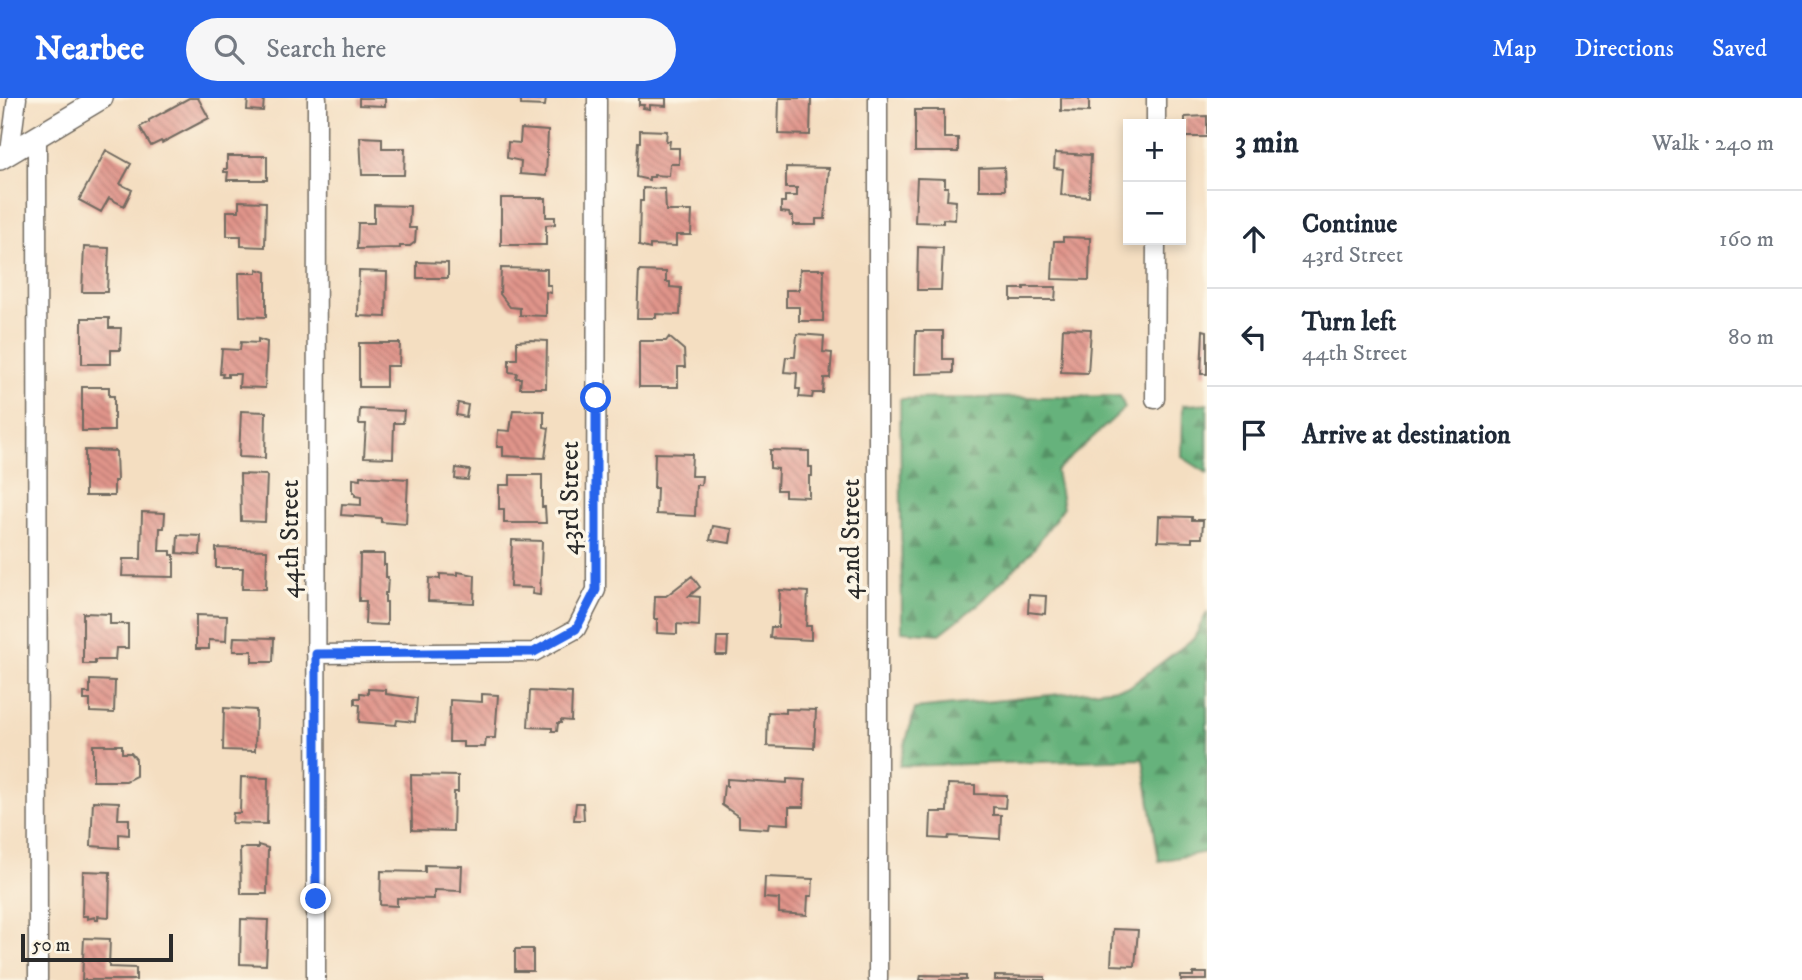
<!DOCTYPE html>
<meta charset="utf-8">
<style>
body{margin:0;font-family:"IM FELL DW Pica",serif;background:#f6f6f7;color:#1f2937}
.controls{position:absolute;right:21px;top:21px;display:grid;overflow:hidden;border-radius:0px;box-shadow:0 4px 10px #0003}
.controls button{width:63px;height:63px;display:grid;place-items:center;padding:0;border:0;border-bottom:2px solid #e0e1e3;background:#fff;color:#1f2937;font:35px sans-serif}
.scale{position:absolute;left:21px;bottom:18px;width:152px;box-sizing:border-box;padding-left:7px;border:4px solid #2b2b2b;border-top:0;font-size:19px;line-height:24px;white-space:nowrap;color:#2b2b2b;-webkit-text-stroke:5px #fcf5e5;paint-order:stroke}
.stop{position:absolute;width:21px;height:21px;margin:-16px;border:5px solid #2563eb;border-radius:50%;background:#fff}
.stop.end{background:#2563eb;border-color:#fff;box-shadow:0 2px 7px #0008}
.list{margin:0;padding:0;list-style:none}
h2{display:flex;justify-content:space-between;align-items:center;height:91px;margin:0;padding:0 28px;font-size:30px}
h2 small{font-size:23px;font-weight:400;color:#747a83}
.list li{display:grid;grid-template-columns:46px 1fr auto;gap:21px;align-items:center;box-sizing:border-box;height:98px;padding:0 28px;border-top:2px solid #e0e1e3}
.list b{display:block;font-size:26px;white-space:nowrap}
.list p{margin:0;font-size:23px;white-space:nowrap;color:#747a83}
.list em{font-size:23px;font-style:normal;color:#747a83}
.icon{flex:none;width:38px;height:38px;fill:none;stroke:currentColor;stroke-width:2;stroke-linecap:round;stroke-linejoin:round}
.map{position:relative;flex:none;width:1207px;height:882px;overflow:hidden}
header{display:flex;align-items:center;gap:42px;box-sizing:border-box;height:98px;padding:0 35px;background:#2563eb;color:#fff}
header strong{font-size:33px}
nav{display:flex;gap:38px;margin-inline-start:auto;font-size:24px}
.search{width:490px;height:63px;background:#f6f6f7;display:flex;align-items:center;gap:18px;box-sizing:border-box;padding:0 24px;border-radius:38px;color:#747a83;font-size:26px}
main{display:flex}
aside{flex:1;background:#fff}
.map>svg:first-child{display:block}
.forest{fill:url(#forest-firs);stroke:#486e53;stroke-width:2}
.building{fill:url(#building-back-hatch)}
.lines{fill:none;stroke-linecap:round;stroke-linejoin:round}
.minor-casing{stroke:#716a60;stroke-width:21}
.tertiary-casing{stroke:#716a60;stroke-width:24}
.minor{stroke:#fff;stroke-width:18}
.tertiary{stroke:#fff;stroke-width:21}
.route{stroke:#2563eb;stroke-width:9}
.labels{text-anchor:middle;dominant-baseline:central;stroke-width:7;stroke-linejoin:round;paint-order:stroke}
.street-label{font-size:26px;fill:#2b2b2b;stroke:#fcf5e5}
</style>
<header>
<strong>Nearbee</strong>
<div class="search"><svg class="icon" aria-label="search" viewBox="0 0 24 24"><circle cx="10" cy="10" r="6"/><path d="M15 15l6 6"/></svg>Search here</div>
<nav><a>Map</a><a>Directions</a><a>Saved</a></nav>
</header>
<main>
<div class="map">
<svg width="1207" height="882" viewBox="0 0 1207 882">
<defs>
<pattern id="forest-firs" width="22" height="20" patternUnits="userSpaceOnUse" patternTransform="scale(1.75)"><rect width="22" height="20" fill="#66b27b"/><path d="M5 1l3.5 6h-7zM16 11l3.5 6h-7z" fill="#549165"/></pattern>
<pattern id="building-back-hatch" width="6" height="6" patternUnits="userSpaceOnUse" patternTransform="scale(1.75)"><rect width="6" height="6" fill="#e0948a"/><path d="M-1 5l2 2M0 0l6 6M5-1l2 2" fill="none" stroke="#b67971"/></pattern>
</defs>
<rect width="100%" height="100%" fill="#fcf5e5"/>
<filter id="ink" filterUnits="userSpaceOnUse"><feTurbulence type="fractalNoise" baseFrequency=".0143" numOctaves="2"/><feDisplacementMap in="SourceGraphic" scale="14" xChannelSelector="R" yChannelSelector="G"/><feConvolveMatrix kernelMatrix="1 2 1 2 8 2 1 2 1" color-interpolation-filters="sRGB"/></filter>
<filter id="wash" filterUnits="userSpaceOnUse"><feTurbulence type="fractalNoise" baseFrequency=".00686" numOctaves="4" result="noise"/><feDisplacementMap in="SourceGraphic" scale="28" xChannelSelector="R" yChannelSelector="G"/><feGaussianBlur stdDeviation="1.57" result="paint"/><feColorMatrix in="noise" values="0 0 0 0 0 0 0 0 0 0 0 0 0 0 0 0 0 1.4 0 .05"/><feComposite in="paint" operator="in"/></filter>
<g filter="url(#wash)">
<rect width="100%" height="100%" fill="#f4dec1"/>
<path class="forest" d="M1120 298 1125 310 1056 373 1063 410 1032 453 981 504 940 536 902 533 900 301Z
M1207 306V375L1182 359 1183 307Z
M1207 514V754L1159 763 1143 661 899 668 915 611 1129 589 1194 540Z"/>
<g id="blocks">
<path class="building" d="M189 0H198L209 20 162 45 161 43 151 48 140 29 149 24V22Z
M248 0H264L263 13 247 12Z
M359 0H385V8L359 7Z
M521 0H546L545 8 521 7Z
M639 0H666V8L650 7V11L643 10 644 7H639Z
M779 0H811L810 37 778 36Z
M1061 0H1089V14L1061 13Z
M915 12H944V40H958V54H915Z
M1207 18V39H1185V19Z
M521 31 548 33 546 78 520 76 521 63 507 60 508 44 520 45Z
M640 32 667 33 666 43H670L669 50H679V66H670L669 78 654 77V79H649V82L636 79 638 44H640Z
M360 39 382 40V50H405L404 77H362Z
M106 52 131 66 120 86 132 92 124 108 109 100 101 114 79 102Z
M1055 55 1091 57 1089 99 1061 97 1063 71 1054 70Z
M227 58H267V82H227L228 74H224V71H227Z
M786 69 829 70 825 121H816V127H793V118H790L789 115 781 114V104H785V98H797V90H786Z
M1004 69 1005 92H979V70Z
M917 80 945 81V89H948L947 102 956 103 955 122 943 121V125L915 124Z
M643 90 665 91 666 113H692L691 137H676V148L650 147V151L639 148 640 103H643Z
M501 100H546V119H555V126L546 127V147H501Z
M239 103 266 104 265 149 241 148V138H227V113H239Z
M374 107 410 108 409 130H416L415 144 410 148H400V150L357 151 358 125H374Z
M1063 139 1090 140 1089 182 1052 181 1054 143H1063Z
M84 149 109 150 107 194H82Z
M918 149 943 150 941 192H917Z
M417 164 448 165V180H417Z
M501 170 547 171V187H551V195L546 194V218L520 217V210L510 209 500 196Z
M257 171 266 174V219L240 218 239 175H257Z
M800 171H824L823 223H799V209H786V192H799Z
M359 173 387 174 386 219 358 218Z
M639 173 666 174V184H670V189L681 190 680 217 656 216V220H637Z
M1024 189H1056L1055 202H1011V191H1024Z
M82 220H109V230H121L120 252H111V266H82Z
M1063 230 1091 231 1088 275 1061 274Z
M1203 232 1207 233V276H1201Z
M916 233H943V261H953V275L915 276Z
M797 236 824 238 823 254 832 255 830 280H824L823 295H813L812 300 799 299 800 291H796L797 275 784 274 786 259H795Z
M669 239 684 252 685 269H678V289H639V243H666Z
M258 241 267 244 265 290 239 289 240 276H228V279H222L223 276H220L222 251 240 252 241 244 258 245Z
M531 242 547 243 546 290H520L521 280H516L517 275 509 274V261H517V243Z
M359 245H400L399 268H386V289H359Z
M82 289H109V298H114V333H82Z
M458 305 468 307 466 319 456 317Z
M360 311 404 313 403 325H394L393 360 364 359 366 326H359Z
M513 312 544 313V329L549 330 545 360 503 358V349H497L498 332 510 333Z
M241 313 266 314 265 360 239 359Z
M85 352 116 353 117 383H114V398H85Z
M770 352 809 353V369H812V378H809V399L785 398V392H777L778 371 770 370Z
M655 355 692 356 691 378H702L701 387H696L695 418 656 416 657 390H654Z
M456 370 470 372 468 382 455 381Z
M240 376 267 377 265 424 241 423Z
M510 377H542V409H545L546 425H504V411H499V387H510Z
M360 378 408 381 406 426 381 424V420L341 417 342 406 361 407V399L355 398V395H353V380L360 381Z
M142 414 165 415 164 430H160L159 453H171V457H174V479L122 478 123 461H141Z
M1159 418 1192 419V422H1203L1202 440H1192V444L1158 443Z
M713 428 732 431 730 445 710 442Z
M178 437 201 438 200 457 177 455Z
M512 442 542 443 540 497 532 496 533 490 510 489Z
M216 450 267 452 266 491H242L243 470H216Z
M360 456H384V467H386V479H388L387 495H385V504H387V527L365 526 366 503H359Z
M458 474 475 477 474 505 428 503 429 480 440 481V476L458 477Z
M692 478 700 489 689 498 700 499 699 528 677 526V536L657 535V521H654L655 498H666Z
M780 492 808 494 806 528H811V542L770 540 771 529H778Z
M1029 497 1046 498 1045 516 1028 514Z
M83 515 110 516V526H128V550H116L115 562H95V566H83Z
M196 517 227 518 226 543 209 542V551H196Z
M234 539 274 540 273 564H252V553H233Z
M717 539H728L727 557H716Z
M90 582 115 583 114 615 90 614V602H84V595H90Z
M368 591 386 592V596L417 600 415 624 397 622 396 627 359 624 360 607 355 606V600H360V595L368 596Z
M530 593 572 595 571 623 561 622V625H558L557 633H552V630L528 629Z
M482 596 498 597 495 640H486L485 649H463V644H449L450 602 482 604Z
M224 610 256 612 255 653 223 652Z
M786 611 816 612 814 650 767 648 768 614 786 615Z
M93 647H122V655H131L136 661V678L126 683H93Z
M411 677 458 678V694H454L453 733 412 732Z
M241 679 268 680 267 726 232 725 233 715H240Z
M727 681 787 685V681L805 682 804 709H789V726L769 725 768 731 739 729V719L722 707 724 687 727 688Z
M948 686 975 687V696L1006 697 1005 710 993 709V717H1001L1000 741 949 738 948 741 930 740 931 714H947Z
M93 703 119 704 118 721H129V737L119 736V750L91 748Z
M576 705H583L584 722H574Z
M258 747 268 750 267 796H241L240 750H258Z
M425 767 462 768 461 793 434 792V801L397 800V808L380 807 381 773 425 774Z
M83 773 110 774 109 819 98 818V822H95V819L87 821V818H82Z
M765 779 813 781 812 798H808L807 817 779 815V801L764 800Z
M241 821 268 822 266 867 240 866Z
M1113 831 1138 832 1135 868 1111 867Z
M84 840 110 841 109 869 136 870V882H82Z
M515 851H533V873H515Z
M1193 875H1207V882H1181V878H1193Z
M921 877 966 878V882H920Z
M995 878 1045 879V882H995Z"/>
</g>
</g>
<g filter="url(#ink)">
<use href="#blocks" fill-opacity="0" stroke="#716a60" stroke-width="2"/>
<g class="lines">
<g class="minor-casing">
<path id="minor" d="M878 0V882
M1156 26V0
M37 38 38 882
M10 54 17 0
M1155 301 1156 142
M316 556 534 554 576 531 596 492 597 0
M316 882 317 0"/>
</g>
<g class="tertiary-casing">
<path id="tertiary" d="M0 61 102 0"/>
</g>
<use href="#minor" class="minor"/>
<use href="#tertiary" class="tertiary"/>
</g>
</g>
<g class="lines" filter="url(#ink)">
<path class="route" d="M316 801V556L534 554 576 531 596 492V300"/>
</g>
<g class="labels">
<g class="street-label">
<text transform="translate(570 400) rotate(-90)">43rd Street</text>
<text transform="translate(290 441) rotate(-90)">44th Street</text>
<text transform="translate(851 441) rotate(-90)">42nd Street</text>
</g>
</g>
</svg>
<div class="controls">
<button>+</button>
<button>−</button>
</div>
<div class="scale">50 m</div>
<div class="stop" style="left:596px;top:300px"></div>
<div class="stop end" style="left:316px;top:801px"></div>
</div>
<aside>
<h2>3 min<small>Walk · 240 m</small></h2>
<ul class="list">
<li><svg class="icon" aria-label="ahead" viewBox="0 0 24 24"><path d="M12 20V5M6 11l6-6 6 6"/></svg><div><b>Continue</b><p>43rd Street</p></div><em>160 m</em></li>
<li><svg class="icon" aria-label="left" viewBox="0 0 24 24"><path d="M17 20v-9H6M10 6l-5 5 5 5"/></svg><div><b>Turn left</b><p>44th Street</p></div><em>80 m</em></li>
<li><svg class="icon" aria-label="arrive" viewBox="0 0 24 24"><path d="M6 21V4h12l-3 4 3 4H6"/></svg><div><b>Arrive at destination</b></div></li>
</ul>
</aside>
</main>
